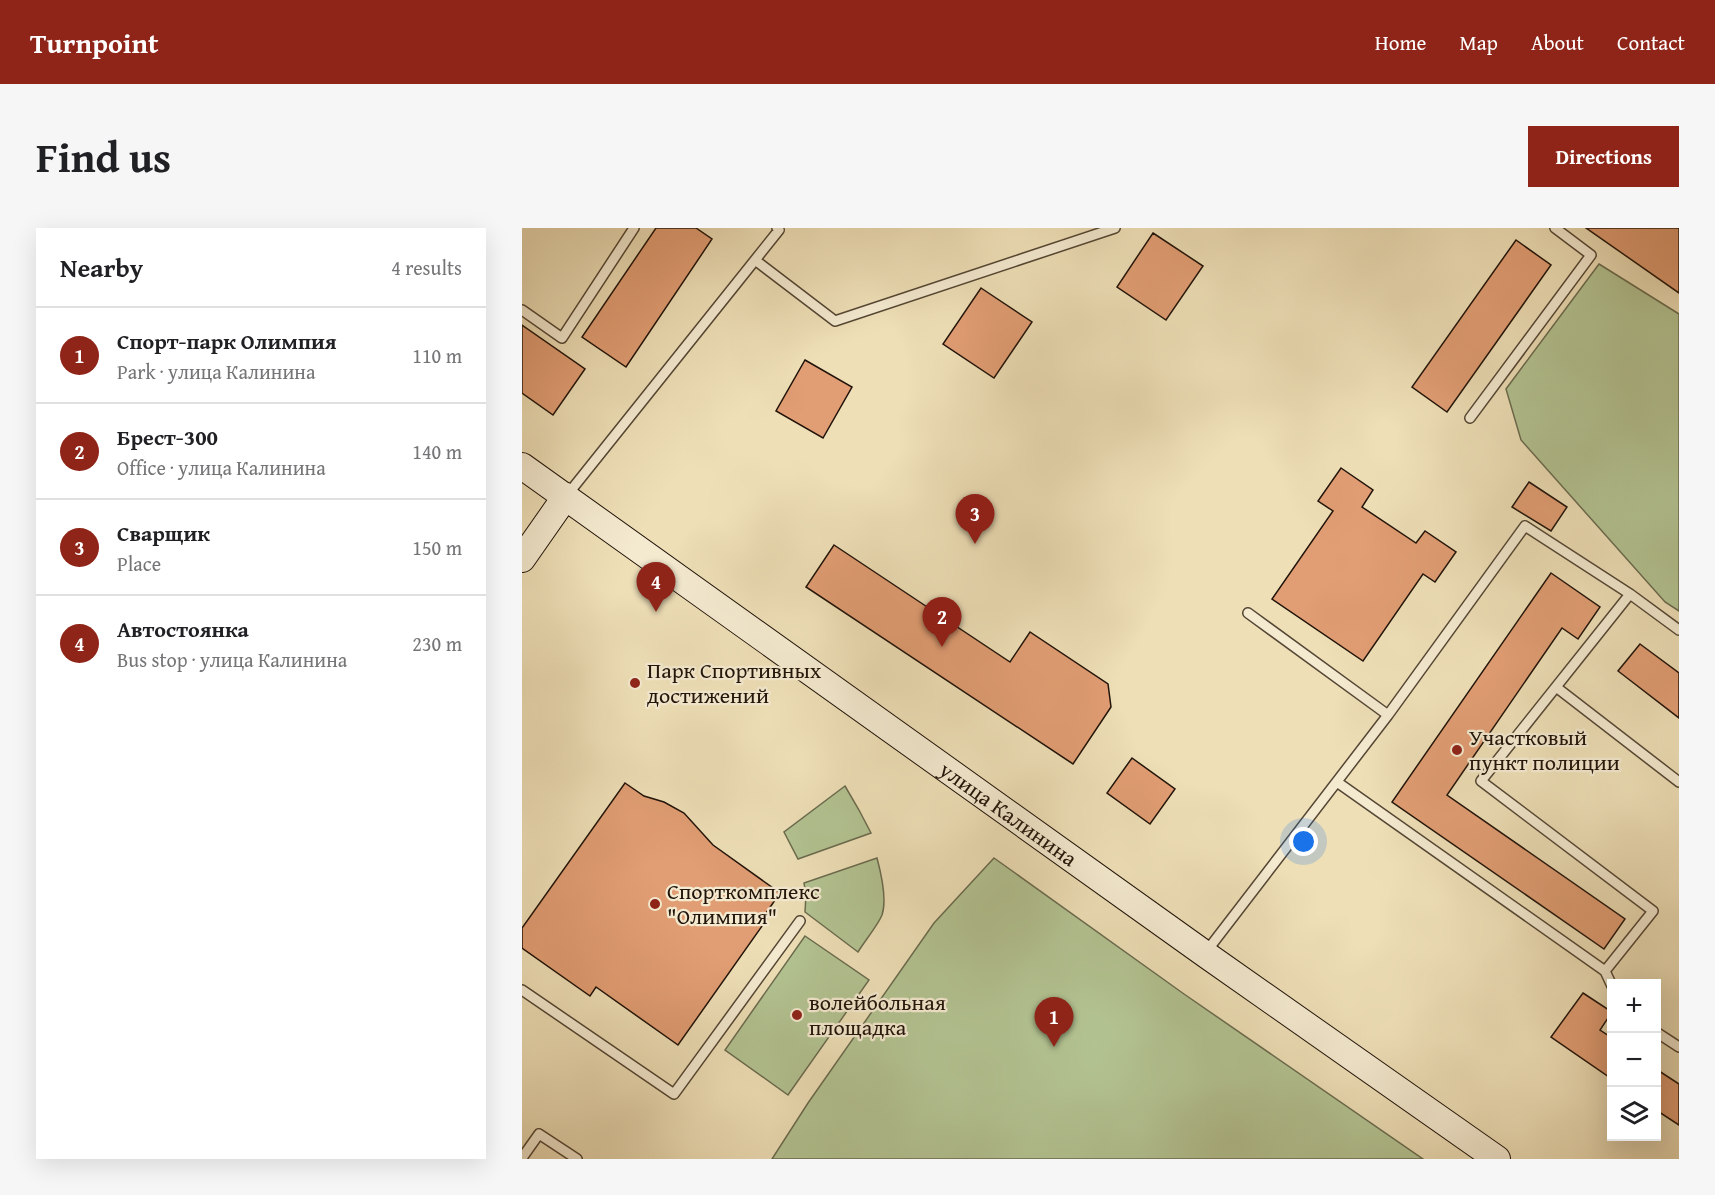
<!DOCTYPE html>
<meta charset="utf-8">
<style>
body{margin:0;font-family:"Gentium Book Plus",serif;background:#f6f6f6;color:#202124}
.controls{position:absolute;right:18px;bottom:18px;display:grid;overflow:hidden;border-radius:0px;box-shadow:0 6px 24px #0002}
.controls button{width:54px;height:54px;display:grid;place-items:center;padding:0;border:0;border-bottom:2px solid #e0e0e0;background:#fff;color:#202124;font:30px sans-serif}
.you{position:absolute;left:782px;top:614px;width:21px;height:21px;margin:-15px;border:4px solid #fff;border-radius:50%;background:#1a73e8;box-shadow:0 0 0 9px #1a73e833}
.badge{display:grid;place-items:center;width:39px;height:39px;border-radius:50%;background:#8f2418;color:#fff;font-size:20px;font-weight:700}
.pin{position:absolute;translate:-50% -50px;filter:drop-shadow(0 2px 3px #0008)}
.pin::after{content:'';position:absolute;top:32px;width:21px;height:18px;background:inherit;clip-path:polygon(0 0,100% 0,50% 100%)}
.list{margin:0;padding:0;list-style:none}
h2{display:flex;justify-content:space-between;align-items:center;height:78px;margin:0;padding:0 24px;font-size:26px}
h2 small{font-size:20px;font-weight:400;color:#757577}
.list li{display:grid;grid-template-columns:39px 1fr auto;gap:18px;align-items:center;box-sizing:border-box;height:96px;padding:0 24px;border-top:2px solid #e0e0e0}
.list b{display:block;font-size:22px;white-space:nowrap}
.list p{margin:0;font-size:20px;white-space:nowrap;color:#757577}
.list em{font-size:20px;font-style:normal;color:#757577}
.icon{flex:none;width:33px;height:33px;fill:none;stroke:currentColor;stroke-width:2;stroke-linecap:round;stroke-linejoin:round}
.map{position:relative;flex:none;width:1157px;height:931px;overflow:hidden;border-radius:0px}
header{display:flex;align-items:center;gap:36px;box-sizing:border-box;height:84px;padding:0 30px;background:#8f2418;color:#fff}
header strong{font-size:28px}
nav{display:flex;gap:33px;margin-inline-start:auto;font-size:21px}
.intro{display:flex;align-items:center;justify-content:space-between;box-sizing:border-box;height:144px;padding:0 36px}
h1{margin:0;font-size:42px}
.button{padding:15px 27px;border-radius:0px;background:#8f2418;color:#fff;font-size:21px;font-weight:700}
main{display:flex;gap:36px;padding:0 36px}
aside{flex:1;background:#fff;border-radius:0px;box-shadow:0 6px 24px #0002}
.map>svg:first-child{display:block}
.green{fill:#b3c392;stroke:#6a6b4e;stroke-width:1.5}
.building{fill:#e19d73;stroke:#201309;stroke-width:1.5}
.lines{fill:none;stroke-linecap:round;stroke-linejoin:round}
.lane-casing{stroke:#544634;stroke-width:12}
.secondary-casing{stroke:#201309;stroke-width:28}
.lane{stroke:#f4ead0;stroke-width:9}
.secondary{stroke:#f4ead0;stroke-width:26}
.poi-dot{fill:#8f2418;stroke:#f4ead0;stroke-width:2}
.labels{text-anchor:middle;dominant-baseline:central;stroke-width:4.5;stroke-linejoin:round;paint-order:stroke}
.poi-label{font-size:22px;fill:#201309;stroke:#f4ead0;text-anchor:start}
.street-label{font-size:22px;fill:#201309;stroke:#f4ead0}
</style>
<header>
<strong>Turnpoint</strong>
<nav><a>Home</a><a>Map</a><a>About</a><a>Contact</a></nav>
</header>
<div class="intro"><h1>Find us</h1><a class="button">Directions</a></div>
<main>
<aside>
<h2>Nearby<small>4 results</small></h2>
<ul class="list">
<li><span class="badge">1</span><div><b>Спорт-парк Олимпия</b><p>Park · улица Калинина</p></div><em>110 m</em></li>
<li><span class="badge">2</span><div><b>Брест-300</b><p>Office · улица Калинина</p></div><em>140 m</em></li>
<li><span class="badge">3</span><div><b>Сварщик</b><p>Place</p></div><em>150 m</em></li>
<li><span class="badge">4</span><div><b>Автостоянка</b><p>Bus stop · улица Калинина</p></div><em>230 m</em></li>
</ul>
</aside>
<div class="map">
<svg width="1157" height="931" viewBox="0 0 1157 931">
<rect width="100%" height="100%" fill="#eedfb7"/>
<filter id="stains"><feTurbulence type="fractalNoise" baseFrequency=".00333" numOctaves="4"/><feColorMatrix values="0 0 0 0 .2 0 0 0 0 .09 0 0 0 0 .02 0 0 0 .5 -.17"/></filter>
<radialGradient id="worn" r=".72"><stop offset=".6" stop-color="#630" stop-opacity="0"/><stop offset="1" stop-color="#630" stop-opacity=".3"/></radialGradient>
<path class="green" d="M1077 36 1157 86V383L1143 374 999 212 984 161Z
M323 558 337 582 349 605 276 631 262 604Z
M355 630C359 645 365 672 360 687 356 697 342 714 336 724L283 684 284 667 282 655Z
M472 630 662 766 901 931H250L286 875 412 695Z
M283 708 347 752 266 867 203 822Z"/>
<path class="building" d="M134 0H174L190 11 104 139 60 109Z
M1064 0H1157V65Z
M631 5 681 38 644 92 595 59Z
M994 12 1029 37 925 184 890 159Z
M459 60 510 94 472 150 421 116Z
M0 97 63 141 31 187 0 165Z
M283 132 330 159 301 210 254 183Z
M819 240 851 262 840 279 894 315 903 303 934 324 913 354 901 346 841 433 750 371 811 283 796 273Z
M1007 254 1045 279 1029 303 990 279Z
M312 317 488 434 508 404 586 456 589 479 551 536 284 359Z
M1029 345 1078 379 1056 411 1040 400 925 567 1103 691 1082 721 870 574Z
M1118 416 1157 445V490L1096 443Z
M610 530 653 561 628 596 585 565Z
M103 555 122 568 142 574 162 585 191 617 258 665 242 688 245 691 156 817 74 759 68 768 0 720V700Z
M1061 765 1090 784 1078 802 1090 810V851L1029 809Z
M1134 841 1157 856V897L1134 882Z"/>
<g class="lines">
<g class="lane-casing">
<path id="lane" d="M233 32 313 93 593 0
M0 82 40 110 112 0
M948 190 1069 27 1033 0
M46 266 257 2 255 0
M726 385 866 487
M1034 459 1157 554
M815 554 1083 743 1090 758
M684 724 866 487 1003 298 1108 366 1157 402
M1083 743 1131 683 959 553 1108 366
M0 762 152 866 278 693
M1134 804 1157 819
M0 930 17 906 55 931"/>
</g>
<g class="secondary-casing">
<g id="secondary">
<path id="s1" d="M0 238 683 726 975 931"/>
<path d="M0 331 44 268"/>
</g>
</g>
<use href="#lane" class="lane"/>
<use href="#secondary" class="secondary"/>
</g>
<g class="poi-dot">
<circle cx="113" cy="455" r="6"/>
<circle cx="935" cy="522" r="6"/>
<circle cx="133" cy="676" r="6"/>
<circle cx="275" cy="787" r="6"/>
</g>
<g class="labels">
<g class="poi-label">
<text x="125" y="442">Парк Спортивных<tspan x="125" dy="25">достижений</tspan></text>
<text x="947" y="509">Участковый<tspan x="947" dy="25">пункт полиции</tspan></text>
<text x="145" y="663">Спорткомплекс<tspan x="145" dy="25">"Олимпия"</tspan></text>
<text x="287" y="774">волейбольная<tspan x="287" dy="25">площадка</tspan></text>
</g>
<g class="street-label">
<text stroke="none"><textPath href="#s1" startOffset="598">улица Калинина</textPath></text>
</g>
</g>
<rect width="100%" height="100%" filter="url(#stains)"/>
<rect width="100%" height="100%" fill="url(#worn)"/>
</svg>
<div class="controls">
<button>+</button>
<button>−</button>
<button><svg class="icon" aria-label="layers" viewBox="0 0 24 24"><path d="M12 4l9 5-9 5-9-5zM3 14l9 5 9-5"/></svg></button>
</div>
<div class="you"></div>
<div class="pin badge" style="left:532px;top:819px">1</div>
<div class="pin badge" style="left:420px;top:419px">2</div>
<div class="pin badge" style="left:453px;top:316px">3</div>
<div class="pin badge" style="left:134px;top:384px">4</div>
</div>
</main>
